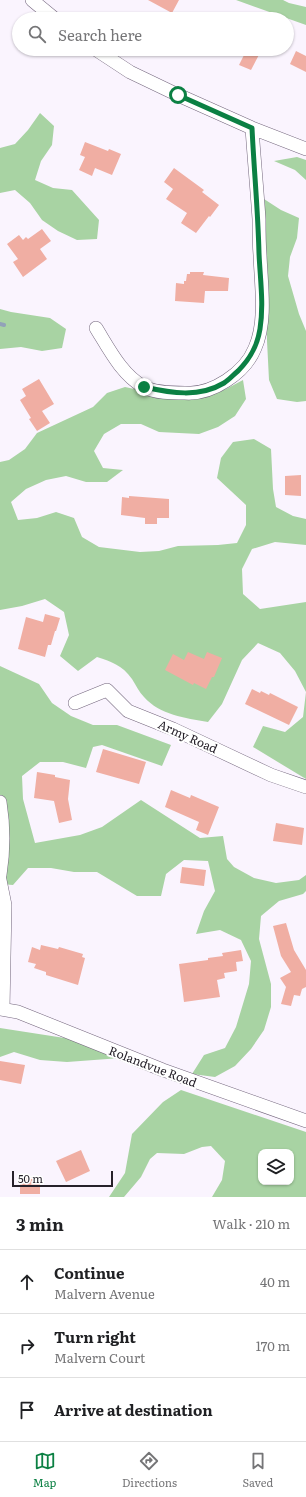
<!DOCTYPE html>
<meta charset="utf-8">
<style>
body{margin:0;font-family:Literata,serif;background:#f2f2f2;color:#202124}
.controls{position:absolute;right:12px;bottom:12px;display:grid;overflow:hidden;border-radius:8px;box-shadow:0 1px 3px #0004}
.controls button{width:36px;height:36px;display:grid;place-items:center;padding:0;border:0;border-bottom:1px solid #e0e0e0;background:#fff;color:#202124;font:20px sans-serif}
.scale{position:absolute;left:12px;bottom:10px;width:101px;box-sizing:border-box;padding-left:4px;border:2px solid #26212a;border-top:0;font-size:11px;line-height:14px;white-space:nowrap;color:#26212a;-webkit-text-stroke:3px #fff;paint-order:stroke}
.stop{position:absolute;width:12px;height:12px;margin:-9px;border:3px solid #0b8043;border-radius:50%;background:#fff}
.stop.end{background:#0b8043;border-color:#fff;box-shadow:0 1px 4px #0008}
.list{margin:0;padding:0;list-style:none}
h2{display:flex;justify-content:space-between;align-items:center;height:52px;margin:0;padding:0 16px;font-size:17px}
h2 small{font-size:13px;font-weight:400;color:#757577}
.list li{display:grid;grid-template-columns:26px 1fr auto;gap:12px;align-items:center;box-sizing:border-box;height:64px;padding:0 16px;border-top:1px solid #e0e0e0}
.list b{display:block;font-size:15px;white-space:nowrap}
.list p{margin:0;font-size:13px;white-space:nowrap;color:#757577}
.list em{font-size:13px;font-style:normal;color:#757577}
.icon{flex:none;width:22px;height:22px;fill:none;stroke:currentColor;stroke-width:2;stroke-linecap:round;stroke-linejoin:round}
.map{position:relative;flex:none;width:306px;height:1197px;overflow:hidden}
.search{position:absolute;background:#fff;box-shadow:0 1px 3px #0004;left:12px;right:12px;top:12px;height:44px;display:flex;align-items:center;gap:10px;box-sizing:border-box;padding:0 14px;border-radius:22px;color:#757577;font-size:15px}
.sheet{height:244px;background:#fff}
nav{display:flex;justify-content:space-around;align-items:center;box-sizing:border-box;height:56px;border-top:1px solid #e0e0e0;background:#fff;font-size:11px;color:#757577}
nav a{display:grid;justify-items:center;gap:2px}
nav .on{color:#0b8043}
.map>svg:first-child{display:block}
.forest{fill:#a8d3a3;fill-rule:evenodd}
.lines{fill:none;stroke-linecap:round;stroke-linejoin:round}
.stream{stroke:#92a2b9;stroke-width:4}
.building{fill:#f0aea3}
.minor-casing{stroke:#73667d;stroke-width:14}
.minor{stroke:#fff;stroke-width:13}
.route{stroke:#0b8043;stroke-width:5}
.labels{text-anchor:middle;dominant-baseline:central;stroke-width:4;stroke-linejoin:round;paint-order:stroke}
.street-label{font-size:12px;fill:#26212a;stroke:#fff}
</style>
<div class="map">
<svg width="306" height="1197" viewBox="0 0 306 1197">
<rect width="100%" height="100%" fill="#faf4fe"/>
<path class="forest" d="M236 0H283L289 3 306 7V25Z
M40 113 54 126 52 145 41 161 35 180 53 188 72 190 99 220 97 239 77 240 58 231 42 220 30 203 15 190 0 193V148L15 144 28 130Z
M297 157 306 160V180L295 170 274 161Z
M264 199 281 210 299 218 297 238 290 257 288 276 299 314 306 331V401L297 402 277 399 269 380 267 341Z
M0 309 11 312 50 318 66 329 62 348 42 351 21 347 0 349Z
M243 380 246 399 235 416 218 427 199 434 159 432 141 424H121L104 434 94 451 103 468 123 470 107 482H86L66 476 46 480 26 489 11 502 18 520 37 518 56 512 74 518 82 537 99 547 140 552 159 551 178 546 218 545 237 543 246 525V505L217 478 221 458 233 442 254 439 271 449 273 489 276 507 293 516 306 519V545L275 542 252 549 242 569 243 594 260 609 306 602V779L253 747 263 726 285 732 303 717 306 692 295 671 280 653 258 643 242 660 222 704 208 722C185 718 160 715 144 697 139 692 136 685 132 679 122 665 112 662 97 657L78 671 60 656 69 635 64 612 45 599 22 606 0 610V462L9 460 25 449 37 433 93 407 107 393 125 387 144 391 207 395 226 389Z
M0 666 39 684 52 703 71 716 93 725H117L171 745 162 766 102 745 93 747 86 768 63 762H40L22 776 23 799 35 843 80 835 102 827 141 800 200 838 223 836 227 859 234 867 254 878 276 883 299 880 306 875V891L303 894 279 901 261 916 259 939 271 984V1007L264 1030 251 1049 235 1066 215 1077 192 1074 204 1055 225 1048 236 1027 249 984 251 961 241 940 220 930 196 934 204 911 215 891 208 861 184 860 166 874 161 896H137L97 872H74L51 868H28L13 885 0 884Z
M0 1028 71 1039 121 1058 67 1062 40 1060 14 1052 0 1057Z
M181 1090 306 1132V1197H212L222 1180 225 1161 211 1146 202 1147 184 1154 157 1153 150 1159 141 1177 124 1197H109L125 1173 132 1134 163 1102ZM261 1152H291V1182H261Z"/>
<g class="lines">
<path class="stream" d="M0 324 4 325"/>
</g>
<path class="building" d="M148 0H179L172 13Z
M247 49H262L251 70 239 65Z
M296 51 306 56V72L290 64Z
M85 142 108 151 109 149 121 154 112 175 95 168 92 176 79 170 85 157 80 155Z
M174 168 204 190 202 192 219 205 210 217 209 216 196 233 181 223 187 213 166 199 173 189 164 182Z
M42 229 51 241 40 249 47 259 23 277 13 262 18 259 7 244 19 235 23 240 26 237 28 239Z
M190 272H204L203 275 229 278 228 291H205L204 303 175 301 176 283 184 284V281H186L187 274H190Z
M39 379 54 404 42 411 50 423 37 431 29 419 31 418 20 400 26 396 22 389Z
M301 475V496L285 495V476Z
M129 496 169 499V518H157V524H145V518L121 515 122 497 129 498Z
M45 614 60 618 56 631H55L51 645H48L45 657 18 649 26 617 43 622Z
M188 652 204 659 207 652 222 658 214 677H212L206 689 194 683 193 685 165 670 173 654 184 660Z
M252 689 260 693 261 691 269 695 270 693 298 707 289 725 245 704Z
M103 749 146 762 139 784 96 772Z
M37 772 55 775V777L70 780 68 799 72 820 59 823 54 801 34 798Z
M171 790 190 798 191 795 219 807 208 835 196 830 199 822 165 807Z
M276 823 304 828 302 845 273 841Z
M182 867 206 870 204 886 180 883Z
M286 923 294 950 306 970V987L302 989 300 996 294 995 291 1006 281 1004 286 987 280 978 291 972 281 956 273 926Z
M41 945 58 949 59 947 83 954 82 957 85 958 78 985 46 975V972L34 968 36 964 28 962 32 947 40 950Z
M241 950 243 961 236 962 237 971 224 973 225 978 217 980 220 997 184 1002 179 964 208 960V958L223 956 222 953Z
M0 1061 25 1065 21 1084 0 1080Z
M81 1150 90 1171 66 1182 56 1161Z
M40 1177V1194H20V1178Z"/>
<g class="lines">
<g class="minor-casing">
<path id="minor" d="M32 0 55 19
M95 49 130 72 178 95 252 128 306 149
M96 328C109 349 122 375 144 387 155 393 172 393 185 393 212 395 245 373 255 348 267 321 261 284 260 255 259 243 259 231 259 219 257 189 254 158 252 128
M75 703 107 690 128 711 173 729 271 775 306 787
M0 802C4 827 4 850 0 875
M0 880 5 905 3 1009
M0 1009 18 1012 163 1070 306 1121"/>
</g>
<use href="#minor" class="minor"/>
</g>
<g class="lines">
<path class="route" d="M144 387C171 393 199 398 224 383 229 380 233 375 238 371 250 359 257 347 260 329 264 304 260 278 259 253 258 211 254 170 252 128L178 95"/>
</g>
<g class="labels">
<g class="street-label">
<text transform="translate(188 736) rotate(24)">Army Road</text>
<text transform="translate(153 1066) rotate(21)">Rolandvue Road</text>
</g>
</g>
</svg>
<div class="controls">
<button><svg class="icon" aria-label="layers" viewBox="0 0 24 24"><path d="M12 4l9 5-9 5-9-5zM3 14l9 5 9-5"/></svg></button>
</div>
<div class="scale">50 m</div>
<div class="stop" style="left:178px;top:95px"></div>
<div class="stop end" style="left:144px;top:387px"></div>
<div class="search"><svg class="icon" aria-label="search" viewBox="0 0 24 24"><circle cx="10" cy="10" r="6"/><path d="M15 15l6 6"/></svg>Search here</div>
</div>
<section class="sheet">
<h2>3 min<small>Walk · 210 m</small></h2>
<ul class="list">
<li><svg class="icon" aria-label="ahead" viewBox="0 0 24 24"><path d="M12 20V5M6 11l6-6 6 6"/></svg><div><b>Continue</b><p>Malvern Avenue</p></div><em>40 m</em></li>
<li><svg class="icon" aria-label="right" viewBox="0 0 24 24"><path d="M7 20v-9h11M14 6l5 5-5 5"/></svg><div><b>Turn right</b><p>Malvern Court</p></div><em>170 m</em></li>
<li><svg class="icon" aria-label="arrive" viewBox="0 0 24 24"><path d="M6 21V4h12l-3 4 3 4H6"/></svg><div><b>Arrive at destination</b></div></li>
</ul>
</section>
<nav>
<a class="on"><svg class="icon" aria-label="map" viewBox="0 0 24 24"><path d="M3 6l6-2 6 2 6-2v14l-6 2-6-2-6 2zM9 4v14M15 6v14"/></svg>Map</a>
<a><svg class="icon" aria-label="directions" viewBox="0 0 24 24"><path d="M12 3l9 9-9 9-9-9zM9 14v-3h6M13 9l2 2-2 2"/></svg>Directions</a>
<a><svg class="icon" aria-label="saved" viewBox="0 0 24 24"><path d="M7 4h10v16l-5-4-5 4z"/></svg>Saved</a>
</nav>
